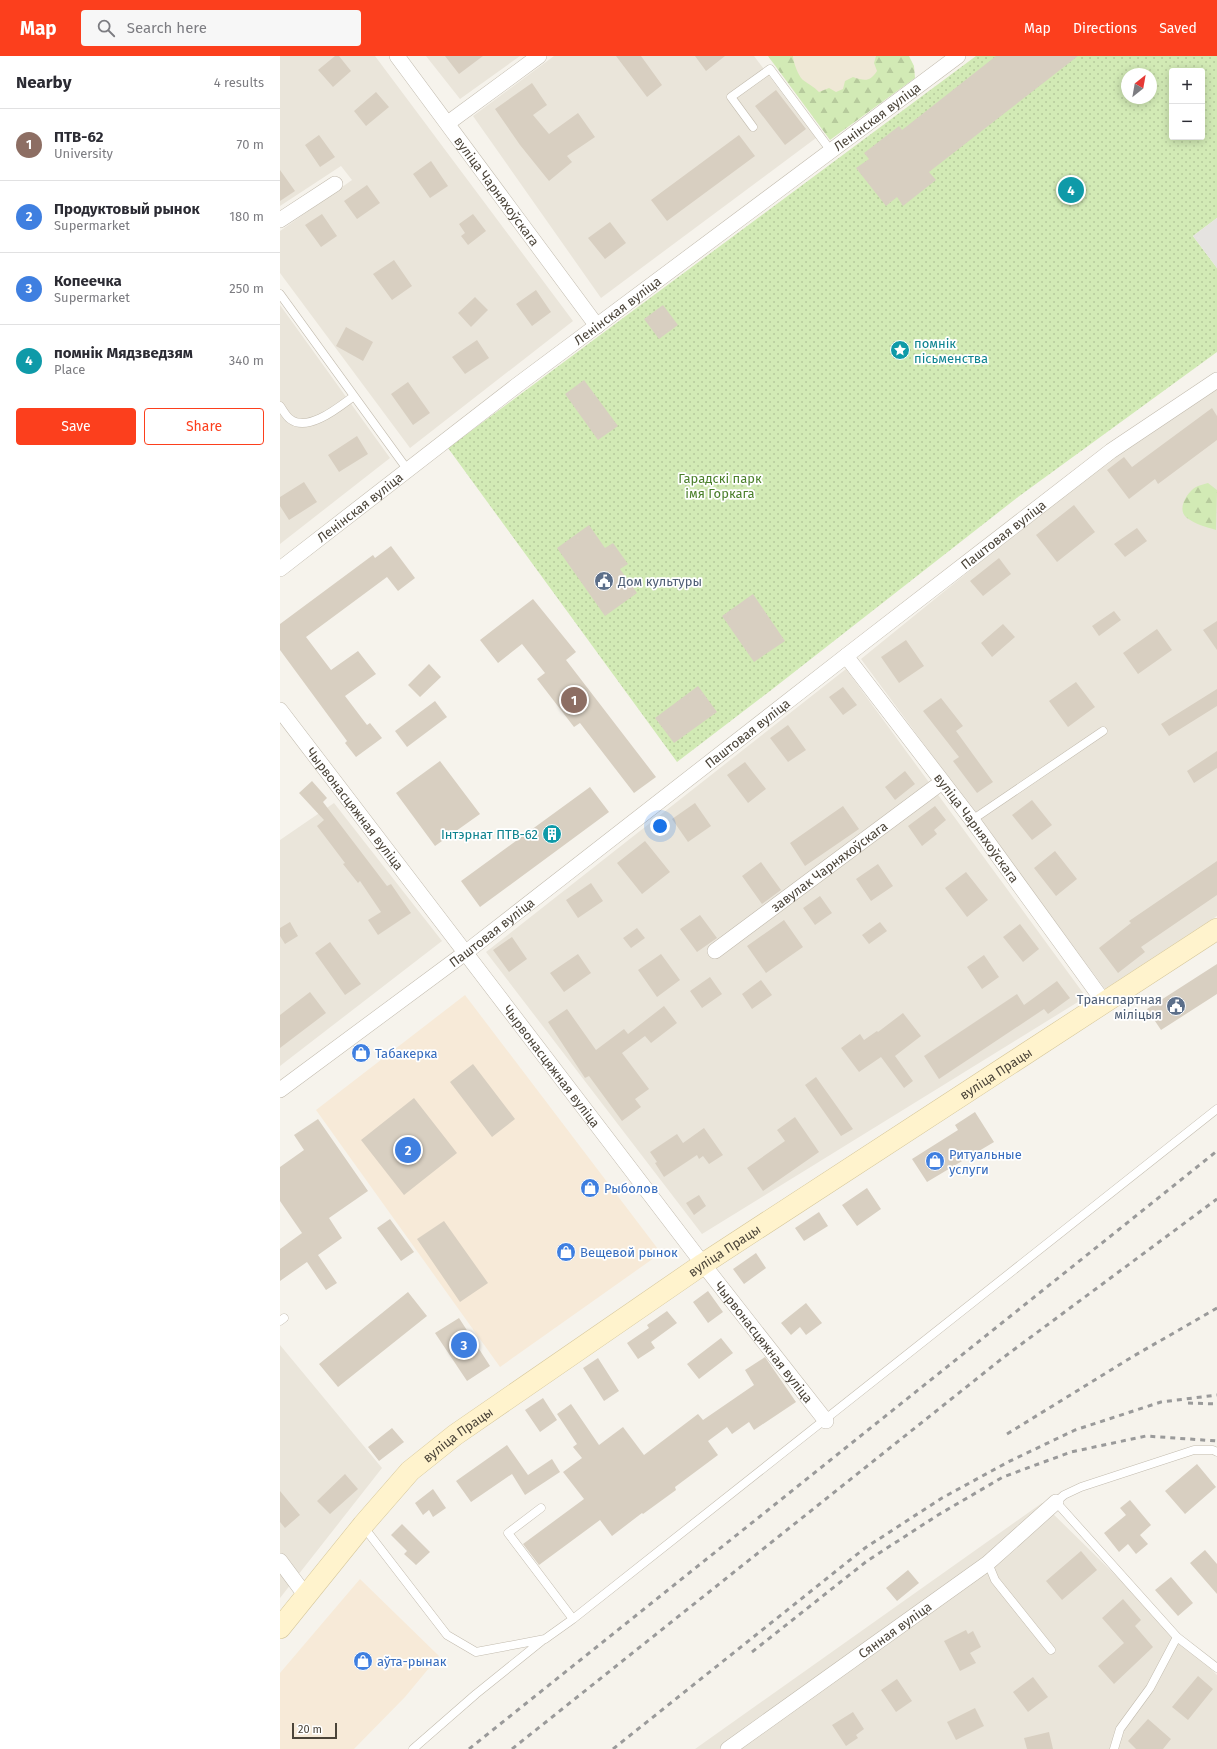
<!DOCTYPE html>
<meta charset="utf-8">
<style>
body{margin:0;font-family:"Fira Sans",sans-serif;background:#f7f7f7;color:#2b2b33}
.controls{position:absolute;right:12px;top:12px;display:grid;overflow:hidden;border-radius:4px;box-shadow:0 2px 10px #0003}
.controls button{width:36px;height:36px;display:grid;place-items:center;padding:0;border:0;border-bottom:1px solid #e1e1e2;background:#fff;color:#2b2b33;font:20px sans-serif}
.compass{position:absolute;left:841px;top:12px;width:36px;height:36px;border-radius:50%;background:#fff;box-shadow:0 2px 10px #0003;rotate:31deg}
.scale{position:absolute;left:12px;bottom:10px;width:45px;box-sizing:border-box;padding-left:4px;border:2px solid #4b4439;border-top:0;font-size:11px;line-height:14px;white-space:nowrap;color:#4b4439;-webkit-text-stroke:3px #fff;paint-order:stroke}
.you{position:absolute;left:380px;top:770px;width:14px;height:14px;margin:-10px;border:3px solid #fff;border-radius:50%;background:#1a73e8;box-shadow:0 0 0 6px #1a73e833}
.badge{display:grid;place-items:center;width:26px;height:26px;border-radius:50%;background:#fc3f1d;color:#fff;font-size:13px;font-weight:700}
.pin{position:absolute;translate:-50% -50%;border:2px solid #fff;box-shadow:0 1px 4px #0006}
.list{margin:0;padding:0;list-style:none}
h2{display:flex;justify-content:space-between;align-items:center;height:52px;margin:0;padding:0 16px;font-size:17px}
h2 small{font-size:13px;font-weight:400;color:#7c7c81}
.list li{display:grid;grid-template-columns:26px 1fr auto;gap:12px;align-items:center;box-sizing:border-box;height:72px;padding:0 16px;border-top:1px solid #e1e1e2}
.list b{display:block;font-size:15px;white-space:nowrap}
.list p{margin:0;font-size:13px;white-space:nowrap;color:#7c7c81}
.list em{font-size:13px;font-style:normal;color:#7c7c81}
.actions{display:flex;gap:8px;padding:12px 16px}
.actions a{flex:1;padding:9px 0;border:1px solid #fc3f1d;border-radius:4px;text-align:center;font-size:14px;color:#fc3f1d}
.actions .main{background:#fc3f1d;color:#fff}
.icon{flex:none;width:22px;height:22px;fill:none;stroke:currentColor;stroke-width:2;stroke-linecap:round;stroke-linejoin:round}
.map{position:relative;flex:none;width:937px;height:1693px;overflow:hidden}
header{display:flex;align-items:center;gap:24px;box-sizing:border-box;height:56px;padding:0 20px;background:#fc3f1d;color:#fff}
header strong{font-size:19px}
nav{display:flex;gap:22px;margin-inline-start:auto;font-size:14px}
.search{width:280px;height:36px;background:#f7f7f7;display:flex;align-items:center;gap:10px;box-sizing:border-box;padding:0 14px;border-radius:4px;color:#7c7c81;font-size:15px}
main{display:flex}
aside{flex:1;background:#fff}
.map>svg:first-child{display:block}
.residential{fill:#eae5da}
.commercial{fill:#f7ead8}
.education{fill:#efe8d6}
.forest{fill:url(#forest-firs)}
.park{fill:url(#park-dots);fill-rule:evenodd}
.parking{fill:#e5e3e0}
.building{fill:#d8cfc1}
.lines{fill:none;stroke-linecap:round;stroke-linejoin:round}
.service-casing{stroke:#c2bbae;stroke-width:9}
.minor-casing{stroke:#c2bbae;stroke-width:16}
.secondary-casing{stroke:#d6c79b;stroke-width:22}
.service{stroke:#fff;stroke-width:8}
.minor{stroke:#fff;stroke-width:15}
.secondary{stroke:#fff3cd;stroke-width:21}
.rail{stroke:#9a9a9a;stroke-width:3;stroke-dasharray:5 5;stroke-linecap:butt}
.labels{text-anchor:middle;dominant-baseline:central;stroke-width:3.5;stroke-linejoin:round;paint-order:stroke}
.street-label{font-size:13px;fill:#4b4439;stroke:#fff}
.culture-label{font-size:13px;fill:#0d838f;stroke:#fff;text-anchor:start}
.park-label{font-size:13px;fill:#4a7f2a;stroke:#fff}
.service-label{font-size:13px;fill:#4e5e75;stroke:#fff;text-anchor:start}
.shop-label{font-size:13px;fill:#366cbe;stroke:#fff;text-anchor:start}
</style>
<header>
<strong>Map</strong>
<div class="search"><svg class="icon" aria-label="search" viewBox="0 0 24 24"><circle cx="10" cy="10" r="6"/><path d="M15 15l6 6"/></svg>Search here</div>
<nav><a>Map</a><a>Directions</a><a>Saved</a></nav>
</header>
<main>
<aside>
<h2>Nearby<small>4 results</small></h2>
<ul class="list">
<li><span class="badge" style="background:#8d6e63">1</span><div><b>ПТВ-62</b><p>University</p></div><em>70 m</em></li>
<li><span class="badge" style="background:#3f7fe0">2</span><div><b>Продуктовый рынок</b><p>Supermarket</p></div><em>180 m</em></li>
<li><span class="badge" style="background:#3f7fe0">3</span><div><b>Копеечка</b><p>Supermarket</p></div><em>250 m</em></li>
<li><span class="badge" style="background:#0f9aa8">4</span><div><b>помнік Мядзведзям</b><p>Place</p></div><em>340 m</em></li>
</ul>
<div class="actions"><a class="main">Save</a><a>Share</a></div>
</aside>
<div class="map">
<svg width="937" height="1693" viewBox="0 0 937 1693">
<defs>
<pattern id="forest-firs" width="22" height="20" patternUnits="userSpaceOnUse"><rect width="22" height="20" fill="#d2eab5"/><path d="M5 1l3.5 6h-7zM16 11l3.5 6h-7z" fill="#b6ca9c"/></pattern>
<pattern id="park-dots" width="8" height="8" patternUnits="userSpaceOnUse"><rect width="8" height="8" fill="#d2eab5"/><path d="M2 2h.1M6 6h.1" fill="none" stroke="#b6ca9c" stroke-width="1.8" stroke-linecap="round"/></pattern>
</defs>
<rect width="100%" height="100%" fill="#f6f3ec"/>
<path class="residential" d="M0 0H95L293 265 130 392 0 217V175L72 124 61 110 0 150Z
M146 0H240L180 43Z
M274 0H474L536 82 321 242 193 60Z
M0 249 110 402 0 488Z
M937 328V860L825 933 581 603 837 395Z
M566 613 806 941 422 1178 206 896Z
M54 747 162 885 0 1010V784Z
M0 1289 102 1412 0 1542Z
M762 1447 937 1619V1693H415Z"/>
<path class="commercial" d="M185 939 381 1197 220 1311 36 1054Z
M80 1523 159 1600 125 1641 74 1693H0V1617Z"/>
<path class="education" d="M500 0H628L546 59Z"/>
<path class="forest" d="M488 0H513C513 6 519 21 523 24 530 29 533 30 539 36L549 32 556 36 563 33 565 25 573 21C585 25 590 26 597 15L594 7 596 0H629L634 10 635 22 550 84Z
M928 427 937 434 936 474C926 471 915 468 907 462 896 454 907 436 916 431 919 429 925 428 928 427Z"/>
<path class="park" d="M696 0H937V162L913 180 937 212V296L738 441 490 635 397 706 168 392ZM892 15H922V81H892ZM847 18H871V42H847Z"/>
<path class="parking" d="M937 162V212L913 180Z"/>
<path class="building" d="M55 0H59L71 15 53 31 38 14Z
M165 0H203L179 18Z
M336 0H361L382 29 367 41Z
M415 0H445L426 15Z
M716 0H798L649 116 656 124 623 150 617 141 606 150 576 112 589 103 584 97 619 70 622 74Z
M252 27 267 49 253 59 269 78 298 57 315 81 287 100 292 106 269 125 240 89 215 53Z
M496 34 526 73 505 89 475 50Z
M96 36 109 51 86 70 74 55Z
M39 79 55 101 40 111 25 89Z
M459 79 475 100 387 165 371 144Z
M151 105 168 130 150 142 133 118Z
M0 114 15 135 0 145Z
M87 129 100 147 77 163 64 145Z
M42 158 57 180 41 191 25 169Z
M193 158 206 175 188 189 181 180 185 177 179 168Z
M330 166 346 187 325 203 308 182Z
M114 204 132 230 112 244 93 218Z
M256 234 271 256 252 270 236 248Z
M195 241 208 254 191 271 178 257Z
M383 249 398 269 379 283 364 263Z
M66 271 93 286 83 305 56 290Z
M197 284 209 302 185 318 172 301Z
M304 324 338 370 318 384 285 338Z
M128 326 150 357 133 369 111 338Z
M932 352 937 360V384L878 428 875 423 849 443 827 414 844 401 852 411Z
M77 380 88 398 59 416 48 399Z
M24 426 37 446 9 464 0 450V441Z
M794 449 815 476 777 506 756 479Z
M309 469 325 492 333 487 348 508 340 513 357 537 325 560 277 492Z
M857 472 867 485 845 501 834 488Z
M111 490 135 522 118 535 107 521 26 581 51 614 78 595 96 618 65 640 87 669 90 667 102 682 76 701 65 687 67 685 0 594V568L93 499 95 502Z
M719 502 731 518 703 540 690 525Z
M473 538 505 585 474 606 442 560Z
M253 543 296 596 286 604 376 721 354 737 300 667 294 671 257 623 265 617 242 588 218 607 200 584Z
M834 555 841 564 819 580 812 570Z
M937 565V594L923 574Z
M723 568 735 581 712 601 701 587Z
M877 573 892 594 858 618 843 597Z
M626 584 644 610 619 627 601 601Z
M149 608 161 621 140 641 128 629Z
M796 626 815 651 788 671 769 645Z
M418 630 437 656 394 687 375 662Z
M563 631 577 649 563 659 549 641Z
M937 633V650L889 680 881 668Z
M661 642 683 670 676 675 713 726 697 737 673 705 679 701 643 655Z
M155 645 167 661 127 691 115 675Z
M508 669 526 694 508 706 490 682Z
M937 695V712L914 727 907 715Z
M160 705 200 758 155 790 116 737Z
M465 706 486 733 468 747 447 719Z
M625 715 635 728 615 744 605 731Z
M32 725 47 742 43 746 107 830 111 828 131 857 98 879 88 864 101 856 80 825 78 827 63 808 65 807 37 770 44 764 19 737Z
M310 731 329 756 200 851 181 825Z
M752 744 772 769 752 784 732 759Z
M415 747 431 770 408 786 392 763Z
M563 750 579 773 525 810 510 787Z
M655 750 666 764 654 774 657 778 642 790 628 770Z
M365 785 390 816 362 838 337 807Z
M775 795 797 823 776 840 754 812Z
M937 805V839L861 891 865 896 838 917 819 892 851 867 849 865Z
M481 806 501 834 482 848 462 820Z
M598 808 613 830 591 845 576 823Z
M686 816 708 844 687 861 665 832Z
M311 827 323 845 298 862 286 844Z
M540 840 552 857 535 869 523 852Z
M420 859 437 882 417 896 400 873Z
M504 864 523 891 486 917 467 890Z
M10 866 18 880 5 888 0 880V872Z
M600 866 607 875 589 888 582 879Z
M740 868 759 893 743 906 723 881Z
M357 872 365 882 351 892 343 882Z
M232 881 247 903 229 916 213 894Z
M50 886 81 928 65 939 35 897Z
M298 898 311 917 284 936 270 917Z
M381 898 400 924 377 941 358 914Z
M704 899 719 921 702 933 687 911Z
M937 908V938L881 974 867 953Z
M430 921 442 938 422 952 410 935Z
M481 924 492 939 472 953 462 938Z
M777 925 790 942 768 958 764 953 659 1023 644 1000 737 938 744 949Z
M30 936 46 957 0 992V959Z
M384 950 397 967 371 987 365 980 342 997 369 1033 355 1043 361 1051 342 1065 309 1020 305 1022 268 966 287 953 316 994 344 973 348 978Z
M623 957 641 980 615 1000 633 1025 624 1032 601 1001 579 1016 561 992 580 978 584 984 597 975 598 976Z
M193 1008 235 1063 212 1081 170 1026Z
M536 1021 573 1073 561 1080 525 1029Z
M134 1042 177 1097 124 1139 81 1084Z
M695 1056 714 1086 647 1126 632 1103 678 1074 675 1069Z
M515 1061 539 1096 483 1135 467 1112 505 1085 497 1074Z
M38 1063 88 1135 49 1162 62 1182 38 1199 57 1227 46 1234 27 1206 0 1225V1193L22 1177 0 1145V1111L24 1094 14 1079Z
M424 1072 443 1099 429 1108 423 1100 419 1103 417 1099 384 1121 375 1107 377 1106 370 1096 397 1078 403 1087Z
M587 1132 601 1153 577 1170 562 1149Z
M419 1139 426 1150 414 1159 406 1147Z
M539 1156 548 1170 524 1185 515 1172Z
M110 1163 134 1196 121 1205 97 1172Z
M164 1165 208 1227 180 1246 137 1183Z
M476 1197 486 1212 464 1228 453 1213Z
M428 1235 443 1256 428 1267 413 1246Z
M128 1236 147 1260 58 1331 39 1308Z
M526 1247 542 1267 526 1279 520 1271 511 1279 501 1267Z
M387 1255 397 1267 371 1286 375 1292 358 1303 347 1287 369 1272 367 1269Z
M179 1262 210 1310 187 1325 155 1277Z
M441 1282 453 1297 419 1323 407 1308Z
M485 1301 516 1346 474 1374 469 1366 452 1378 447 1371 428 1385 438 1399 395 1431 396 1434 363 1458 362 1457 332 1480 320 1464 259 1509 243 1488 304 1443 283 1416 302 1402 293 1391 297 1388 277 1358 291 1348 319 1389 343 1371 364 1399 418 1358 423 1364 474 1329 465 1314Z
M318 1302 339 1335 324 1345 303 1312Z
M263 1342 277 1364 260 1376 245 1354Z
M112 1372 124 1386 99 1405 88 1391Z
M227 1389 248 1419 272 1403 280 1416 245 1439 232 1418 191 1446 176 1425Z
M917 1408 936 1431 905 1458 885 1435Z
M65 1418 78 1433 50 1458 37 1445Z
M153 1433 166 1452 153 1461 149 1454 143 1459 135 1447Z
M0 1435 20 1459 5 1472 0 1466Z
M850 1444 871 1469 860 1479 868 1488 856 1498 848 1488 839 1496 824 1477 846 1459 840 1452Z
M122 1468 150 1496 136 1509 124 1498 127 1495 111 1479Z
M925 1494 937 1508V1538L910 1507Z
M801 1495 817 1514 782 1544 766 1525Z
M628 1514 639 1527 617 1545 606 1532Z
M891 1521 913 1547 898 1560 875 1534Z
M843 1543 861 1564 855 1570 873 1591 834 1628 818 1610 844 1587 822 1562Z
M686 1574 688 1578 693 1575 701 1591 690 1597 696 1607 680 1615 664 1585Z
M918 1620 933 1633 908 1664 892 1651Z
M753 1621 768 1641 748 1656 733 1636Z
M617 1623 632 1645 616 1656 601 1634Z
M695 1652 704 1670 676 1684 667 1666Z
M573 1656 584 1673 576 1679 578 1682 566 1690 552 1669Z
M868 1663 891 1683 883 1693H856L848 1685Z
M769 1676 773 1693H747L744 1682Z"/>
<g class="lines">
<g class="service-casing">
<path id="service" d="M473 71 451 41 490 13 551 95
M0 238 127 413
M0 350C3 354 6 360 10 363 28 377 59 351 74 340
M692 764 823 675
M0 1265 4 1262
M937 1396 933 1394H914L801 1431 784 1439 776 1446 897 1581 937 1612
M261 1452 228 1477 293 1563
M83 1470 167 1579 196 1596 265 1583 293 1563 937 1053
M708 1507 715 1524 771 1594
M133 1693 196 1638 263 1584
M834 1693 840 1673 870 1632 897 1581"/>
</g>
<g class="minor-casing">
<g id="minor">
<path id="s1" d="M117 0 317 270"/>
<path d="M168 67 259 0"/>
<path d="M0 164 55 128"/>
<path id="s2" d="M0 513 236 330 678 0"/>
<path id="s3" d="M566 600 692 764 824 946"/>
<path id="s4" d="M0 654 423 1208 546 1365"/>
<path id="s5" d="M435 895 662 726"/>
<path id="s6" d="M0 1034 185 897 566 600 831 395 937 324"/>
<path d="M0 1505 26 1540"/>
<path id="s7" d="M448 1693 708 1507 776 1446"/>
</g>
</g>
<g class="secondary-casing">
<g id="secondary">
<path id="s8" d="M0 1572 83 1469 130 1415 175 1379 423 1208 937 873"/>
</g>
</g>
<use href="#service" class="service"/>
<use href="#minor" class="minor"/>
<use href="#secondary" class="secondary"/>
<path class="rail" d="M908 1347 937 1348
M727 1378 852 1301 937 1252
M472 1596 587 1505 658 1459 723 1421 791 1396 866 1380 937 1385
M189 1693 937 1095
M232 1693 724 1301 937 1143
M333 1693 585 1492 662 1442 728 1406 795 1374 881 1346 937 1339"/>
</g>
<defs>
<g id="sight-disc" transform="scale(1)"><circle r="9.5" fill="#0f9aa8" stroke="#fff"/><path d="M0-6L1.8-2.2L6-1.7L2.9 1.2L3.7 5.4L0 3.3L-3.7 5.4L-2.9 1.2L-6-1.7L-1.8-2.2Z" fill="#fff"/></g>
<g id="civic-disc" transform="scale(1)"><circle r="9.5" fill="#5c6f8a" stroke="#fff"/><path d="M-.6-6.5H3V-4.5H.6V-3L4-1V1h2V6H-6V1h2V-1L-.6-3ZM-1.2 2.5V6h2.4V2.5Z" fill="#fff"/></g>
<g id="building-disc" transform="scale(1)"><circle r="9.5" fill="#0f9aa8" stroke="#fff"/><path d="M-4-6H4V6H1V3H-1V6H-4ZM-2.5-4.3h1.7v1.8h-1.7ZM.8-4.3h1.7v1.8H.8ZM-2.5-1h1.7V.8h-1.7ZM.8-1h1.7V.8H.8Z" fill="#fff"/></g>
<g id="shop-disc" transform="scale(1)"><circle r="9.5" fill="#3f7fe0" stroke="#fff"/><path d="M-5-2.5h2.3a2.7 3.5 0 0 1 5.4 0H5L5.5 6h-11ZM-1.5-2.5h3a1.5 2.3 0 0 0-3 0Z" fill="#fff"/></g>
</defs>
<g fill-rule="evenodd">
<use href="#sight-disc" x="620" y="294"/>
<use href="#civic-disc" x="324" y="525"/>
<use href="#building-disc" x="272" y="778"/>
<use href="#civic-disc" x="896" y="950"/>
<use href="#shop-disc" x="81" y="997"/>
<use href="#shop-disc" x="655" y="1105"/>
<use href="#shop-disc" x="310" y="1132"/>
<use href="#shop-disc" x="286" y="1196"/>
<use href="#shop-disc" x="83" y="1605"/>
</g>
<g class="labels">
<g class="street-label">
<text stroke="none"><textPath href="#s2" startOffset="749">Ленінская вуліца</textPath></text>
<text stroke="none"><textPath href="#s1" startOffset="168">вуліца Чарняхоўскага</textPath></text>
<text stroke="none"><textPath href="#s2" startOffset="425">Ленінская вуліца</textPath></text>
<text stroke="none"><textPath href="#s2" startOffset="101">Ленінская вуліца</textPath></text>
<text stroke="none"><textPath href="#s6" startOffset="912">Паштовая вуліца</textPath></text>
<text stroke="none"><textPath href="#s6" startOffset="588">Паштовая вуліца</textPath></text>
<text stroke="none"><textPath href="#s4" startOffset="124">Чырвонасцяжная вуліца</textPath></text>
<text stroke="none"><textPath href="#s3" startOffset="216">вуліца Чарняхоўскага</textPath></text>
<text stroke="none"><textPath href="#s5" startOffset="142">завулак Чарняхоўскага</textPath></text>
<text stroke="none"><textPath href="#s6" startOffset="264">Паштовая вуліца</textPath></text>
<text stroke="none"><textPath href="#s4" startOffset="448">Чырвонасцяжная вуліца</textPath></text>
<text stroke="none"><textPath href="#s8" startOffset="912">вуліца Працы</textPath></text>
<text stroke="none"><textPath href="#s8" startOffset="588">вуліца Працы</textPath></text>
<text stroke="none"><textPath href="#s4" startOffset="796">Чырвонасцяжная вуліца</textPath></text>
<text stroke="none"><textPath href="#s8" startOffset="264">вуліца Працы</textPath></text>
<text stroke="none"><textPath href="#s7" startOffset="205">Сянная вуліца</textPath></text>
</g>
<g class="culture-label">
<text x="634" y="287">помнік<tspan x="634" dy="15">пісьменства</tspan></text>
<text x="258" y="778" text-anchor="end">Інтэрнат ПТВ-62</text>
</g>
<g class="park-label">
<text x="440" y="422">Гарадскі парк<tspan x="440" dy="15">імя Горкага</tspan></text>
</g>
<g class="service-label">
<text x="338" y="525">Дом культуры</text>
<text x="882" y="943" text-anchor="end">Транспартная<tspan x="882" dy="15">міліцыя</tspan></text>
</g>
<g class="shop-label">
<text x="95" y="997">Табакерка</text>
<text x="669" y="1098">Ритуальные<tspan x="669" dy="15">услуги</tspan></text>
<text x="324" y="1132">Рыболов</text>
<text x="300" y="1196">Вещевой рынок</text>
<text x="97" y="1605">аўта-рынак</text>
</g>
</g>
</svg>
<div class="controls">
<button>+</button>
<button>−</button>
</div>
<svg class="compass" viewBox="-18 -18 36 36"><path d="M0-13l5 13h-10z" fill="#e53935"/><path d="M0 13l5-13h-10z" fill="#7c7c81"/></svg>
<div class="scale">20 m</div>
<div class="you"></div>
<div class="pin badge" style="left:294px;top:644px;background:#8d6e63">1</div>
<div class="pin badge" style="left:128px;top:1094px;background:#3f7fe0">2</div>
<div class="pin badge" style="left:184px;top:1289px;background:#3f7fe0">3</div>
<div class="pin badge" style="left:791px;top:134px;background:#0f9aa8">4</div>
</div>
</main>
